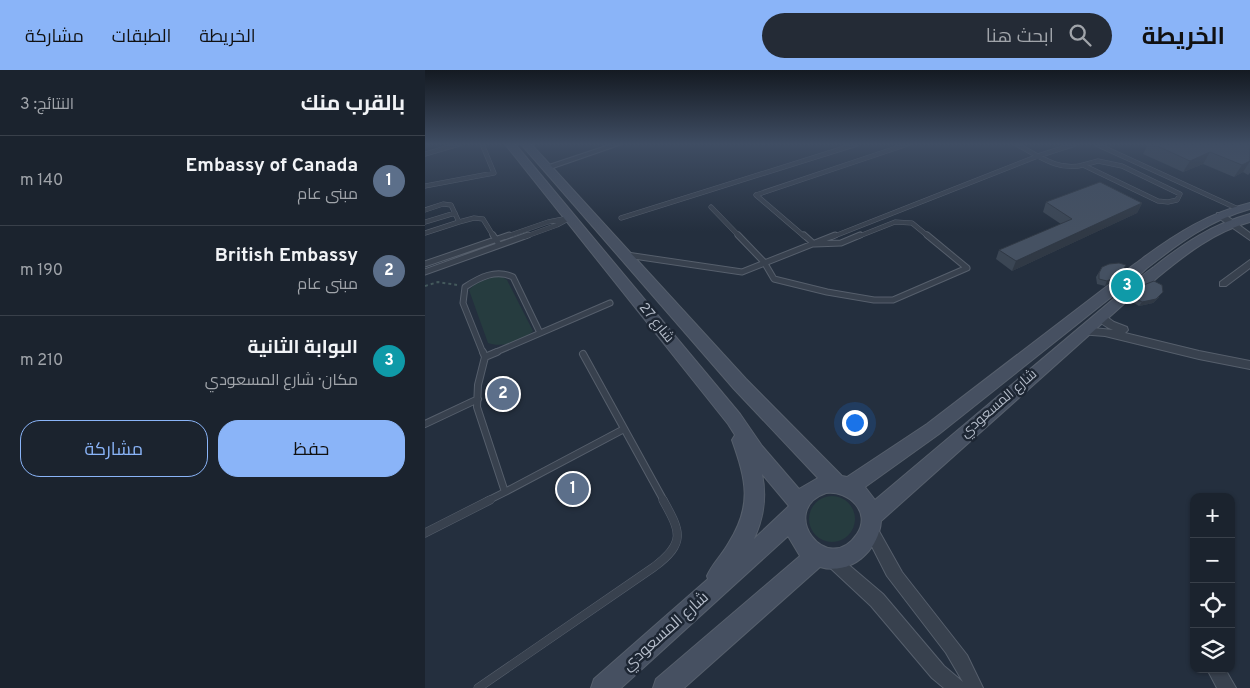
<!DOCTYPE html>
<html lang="ar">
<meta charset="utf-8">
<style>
body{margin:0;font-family:Overpass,Cairo,sans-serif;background:#242b36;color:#f1f3f6;direction:rtl}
.controls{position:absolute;right:15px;bottom:15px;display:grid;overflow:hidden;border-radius:10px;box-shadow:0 1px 4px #0004}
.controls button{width:45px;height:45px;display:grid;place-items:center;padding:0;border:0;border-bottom:1px solid #39404a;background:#1b232e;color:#f1f3f6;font:25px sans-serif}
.you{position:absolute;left:429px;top:352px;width:18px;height:18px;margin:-12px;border:4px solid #fff;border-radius:50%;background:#1a73e8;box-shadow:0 0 0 8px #1a73e833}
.badge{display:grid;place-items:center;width:32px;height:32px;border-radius:50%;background:#8ab4f8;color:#fff;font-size:16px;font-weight:700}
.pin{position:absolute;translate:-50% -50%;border:2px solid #fff;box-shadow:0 1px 5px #0006}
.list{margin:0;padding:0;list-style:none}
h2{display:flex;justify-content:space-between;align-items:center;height:65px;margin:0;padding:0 20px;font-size:21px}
h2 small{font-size:16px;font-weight:400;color:#a0a4aa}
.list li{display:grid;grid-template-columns:32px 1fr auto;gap:15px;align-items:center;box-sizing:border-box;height:90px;padding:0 20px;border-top:1px solid #39404a}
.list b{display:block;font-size:19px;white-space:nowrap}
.list p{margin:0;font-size:16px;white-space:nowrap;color:#a0a4aa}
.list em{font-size:16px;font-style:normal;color:#a0a4aa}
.actions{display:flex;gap:10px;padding:15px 20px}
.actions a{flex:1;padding:11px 0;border:1px solid #8ab4f8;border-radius:20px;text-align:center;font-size:18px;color:#8ab4f8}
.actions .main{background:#8ab4f8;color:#111}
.icon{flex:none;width:28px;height:28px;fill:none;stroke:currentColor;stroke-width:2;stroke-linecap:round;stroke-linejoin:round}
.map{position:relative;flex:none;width:825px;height:618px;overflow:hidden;direction:ltr}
header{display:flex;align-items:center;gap:30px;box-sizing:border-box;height:70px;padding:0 25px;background:#8ab4f8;color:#111}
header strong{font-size:24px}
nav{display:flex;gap:28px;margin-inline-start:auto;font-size:18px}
.search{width:350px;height:45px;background:#242b36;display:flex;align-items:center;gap:12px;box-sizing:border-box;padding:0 18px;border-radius:28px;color:#a0a4aa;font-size:19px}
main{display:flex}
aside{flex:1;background:#1b232e}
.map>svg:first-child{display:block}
.green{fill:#263c3f}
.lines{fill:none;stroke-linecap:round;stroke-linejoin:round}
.service-far3-casing{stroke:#565f6c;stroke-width:5}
.service-far2-casing{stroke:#565f6c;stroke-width:7}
.service-far1-casing{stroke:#565f6c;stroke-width:8}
.service-casing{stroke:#565f6c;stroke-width:9}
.minor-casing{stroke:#565f6c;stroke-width:2}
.secondary-casing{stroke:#565f6c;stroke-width:2}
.path{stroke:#44595c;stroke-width:2;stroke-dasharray:3 3;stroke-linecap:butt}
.service-far3{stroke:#38414e;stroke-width:4}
.service-far2{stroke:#38414e;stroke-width:5}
.service-far1{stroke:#38414e;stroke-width:6}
.service{stroke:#38414e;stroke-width:8}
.minor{fill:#38414e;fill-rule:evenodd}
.secondary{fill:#465061;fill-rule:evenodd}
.wall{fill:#3b4654}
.shaded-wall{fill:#303945}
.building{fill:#455162;stroke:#303945}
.labels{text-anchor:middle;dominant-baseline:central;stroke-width:5;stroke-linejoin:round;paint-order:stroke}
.street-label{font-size:14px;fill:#b4bcc9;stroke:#1d2633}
.near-street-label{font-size:16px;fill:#b4bcc9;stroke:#1d2633}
</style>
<header>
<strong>الخريطة</strong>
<div class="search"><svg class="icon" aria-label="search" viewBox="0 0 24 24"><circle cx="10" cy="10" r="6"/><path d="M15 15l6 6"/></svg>ابحث هنا</div>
<nav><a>الخريطة</a><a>الطبقات</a><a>مشاركة</a></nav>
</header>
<main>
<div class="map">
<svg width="825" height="618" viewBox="0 0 825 618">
<rect width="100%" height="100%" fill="#242f3e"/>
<path class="green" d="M71 206H76L82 210 108 261C97 272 77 278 63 273L44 220 51 213Z
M384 449a23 23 0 1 1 46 0a23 23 0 1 1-46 0Z"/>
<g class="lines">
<g class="service-far3-casing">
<path id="service-far3" d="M591 74C612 85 634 102 658 95
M671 74 811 138
M0 84 34 74
M673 91 697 96 755 124 752 130 743 132 733 131 658 95Z
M0 116 69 103 57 74
M331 125 483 74
M331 125 380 167
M286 137 315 167
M0 140 18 134 26 135 34 152 0 163
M196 148 432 74
M0 152 30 143
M34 152 49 148 58 149 69 167
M80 167 123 152 143 148
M99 167 132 155 145 148
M407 167 613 86 650 74
M432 167 470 152 487 153 504 167"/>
</g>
<g class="service-far2-casing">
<path id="service-far2" d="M68 165 73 173
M313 165 339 192 349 209 402 222 449 230H468L542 198 502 165
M379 165 389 174 416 173 435 165
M202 185 317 202 410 165
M0 194 84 165
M0 202 103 165
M58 283 38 233 40 217C55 207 71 199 88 207L115 263
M69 283 185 233"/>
</g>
<g class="service-far1-casing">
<path id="service-far1" d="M58 282 60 287 53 315 52 337 80 422 62 431
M158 284 239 431
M60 287 72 282
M0 354 53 329
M80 422 199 359"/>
</g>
<g class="service-casing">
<path id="service" d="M0 463 65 430
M53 618 229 497C261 473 256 462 238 430"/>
</g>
<g class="minor-casing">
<path id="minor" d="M187 74H197L125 99 118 97Z
M792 143H798L825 163V170L792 147Z
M825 190V198L801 216H795V212Z
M675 242 689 252 702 257 703 260 700 263 774 281 825 291V299L774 289 680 266 654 264 653 261 658 257 688 260C681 257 674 253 670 246Z
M445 452 450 454 477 502 542 585 558 618H519L507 608 446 536 401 494 399 489 401 484 406 482 411 484 458 524 519 596 538 612 521 583 462 506 438 459 440 454Z
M782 599H800L811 618H792Z"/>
</g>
<g class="secondary-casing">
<path id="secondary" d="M80 74H90L315 344 337 376 374 419 393 408 309 319 96 74H106L321 309 417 406 422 407 502 354 685 214H695L697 217 695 220 514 364 440 417 450 430 698 221H708L710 224 456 451C454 481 425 506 395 497L259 618H228L231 609 375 486 363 466 196 618H166L169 609 283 509 282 506C287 494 297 485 303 474 328 435 321 410 307 370L310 365 303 354ZM337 404 364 436 329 469C339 447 342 427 337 404ZM401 423C423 420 447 442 432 464 402 508 352 440 401 423Z
M825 133V139C785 150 754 173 722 198 715 204 707 214 696 211L694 208C700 200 711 194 718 188 752 163 784 143 825 133Z
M825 144V152C789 162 761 184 733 207 726 213 720 221 710 218L708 215C713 208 722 202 729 197 759 173 788 154 825 144Z"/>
</g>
<path class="path" d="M0 216 13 212 32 215"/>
<use href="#service-far3" class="service-far3"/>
<use href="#service-far2" class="service-far2"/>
<use href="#service-far1" class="service-far1"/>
<use href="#service" class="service"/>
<use href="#minor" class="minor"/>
<use href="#secondary" class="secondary"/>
</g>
<path class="wall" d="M723 74H825V103L823 105 818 102 809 107 778 94 758 102 718 84Z
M621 132 717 133 712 143 587 201 571 189 574 180 636 154 618 142Z
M677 197 698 200 695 204 697 208 695 212H685L680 216 672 214 671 207Z
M699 208 709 212 734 227 728 233 714 236 707 232 712 223 708 219H698L697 213Z"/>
<path class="shaded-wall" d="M785 82 778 94 758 102 765 91Z
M825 91 818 102 809 107 817 95Z
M717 133 712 143 587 201 591 191Z
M688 208 685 212 680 216 682 211Z
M738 222 728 233 714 236 717 232Z"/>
<path class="building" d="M728 74H825V91L817 95 785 82 765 91Z
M675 112 717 133 591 191 574 180 647 149 621 132Z
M694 193 701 195 695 204 697 208H688L682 211 674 209V203L677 197 684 194Z
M711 207 709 212 716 216 729 211 737 215 738 222 731 229 717 232 710 228 715 218 711 215H701L699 208Z"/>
<linearGradient id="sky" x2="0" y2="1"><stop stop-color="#141a22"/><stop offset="0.46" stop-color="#3f4d63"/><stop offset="1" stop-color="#3f4d63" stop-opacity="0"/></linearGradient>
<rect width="825" height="161" fill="url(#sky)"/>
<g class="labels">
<g class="street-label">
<text transform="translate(231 253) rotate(51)">شارع 27</text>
<text transform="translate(574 334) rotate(-41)">شارع المسعودي</text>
</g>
<g class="near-street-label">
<text transform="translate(241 562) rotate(-42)">شارع المسعودي</text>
</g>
</g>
</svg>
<div class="controls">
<button>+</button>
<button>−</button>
<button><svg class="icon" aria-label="locate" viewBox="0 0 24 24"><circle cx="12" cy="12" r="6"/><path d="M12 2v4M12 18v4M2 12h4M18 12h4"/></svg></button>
<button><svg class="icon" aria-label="layers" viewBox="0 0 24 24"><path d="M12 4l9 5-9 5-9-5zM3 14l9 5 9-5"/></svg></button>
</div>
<div class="you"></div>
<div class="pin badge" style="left:148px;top:419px;background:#5c6f8a">1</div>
<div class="pin badge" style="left:78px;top:324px;background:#5c6f8a">2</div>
<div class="pin badge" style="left:702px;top:216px;background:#0f9aa8">3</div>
</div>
<aside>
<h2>بالقرب منك<small>النتائج: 3</small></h2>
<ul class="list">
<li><span class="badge" style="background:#5c6f8a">1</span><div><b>Embassy of Canada</b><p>مبنى عام</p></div><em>140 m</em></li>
<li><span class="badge" style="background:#5c6f8a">2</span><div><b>British Embassy</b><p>مبنى عام</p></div><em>190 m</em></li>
<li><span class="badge" style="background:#0f9aa8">3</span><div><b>البوابة الثانية</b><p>مكان · شارع المسعودي</p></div><em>210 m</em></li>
</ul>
<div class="actions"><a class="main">حفظ</a><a>مشاركة</a></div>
</aside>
</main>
